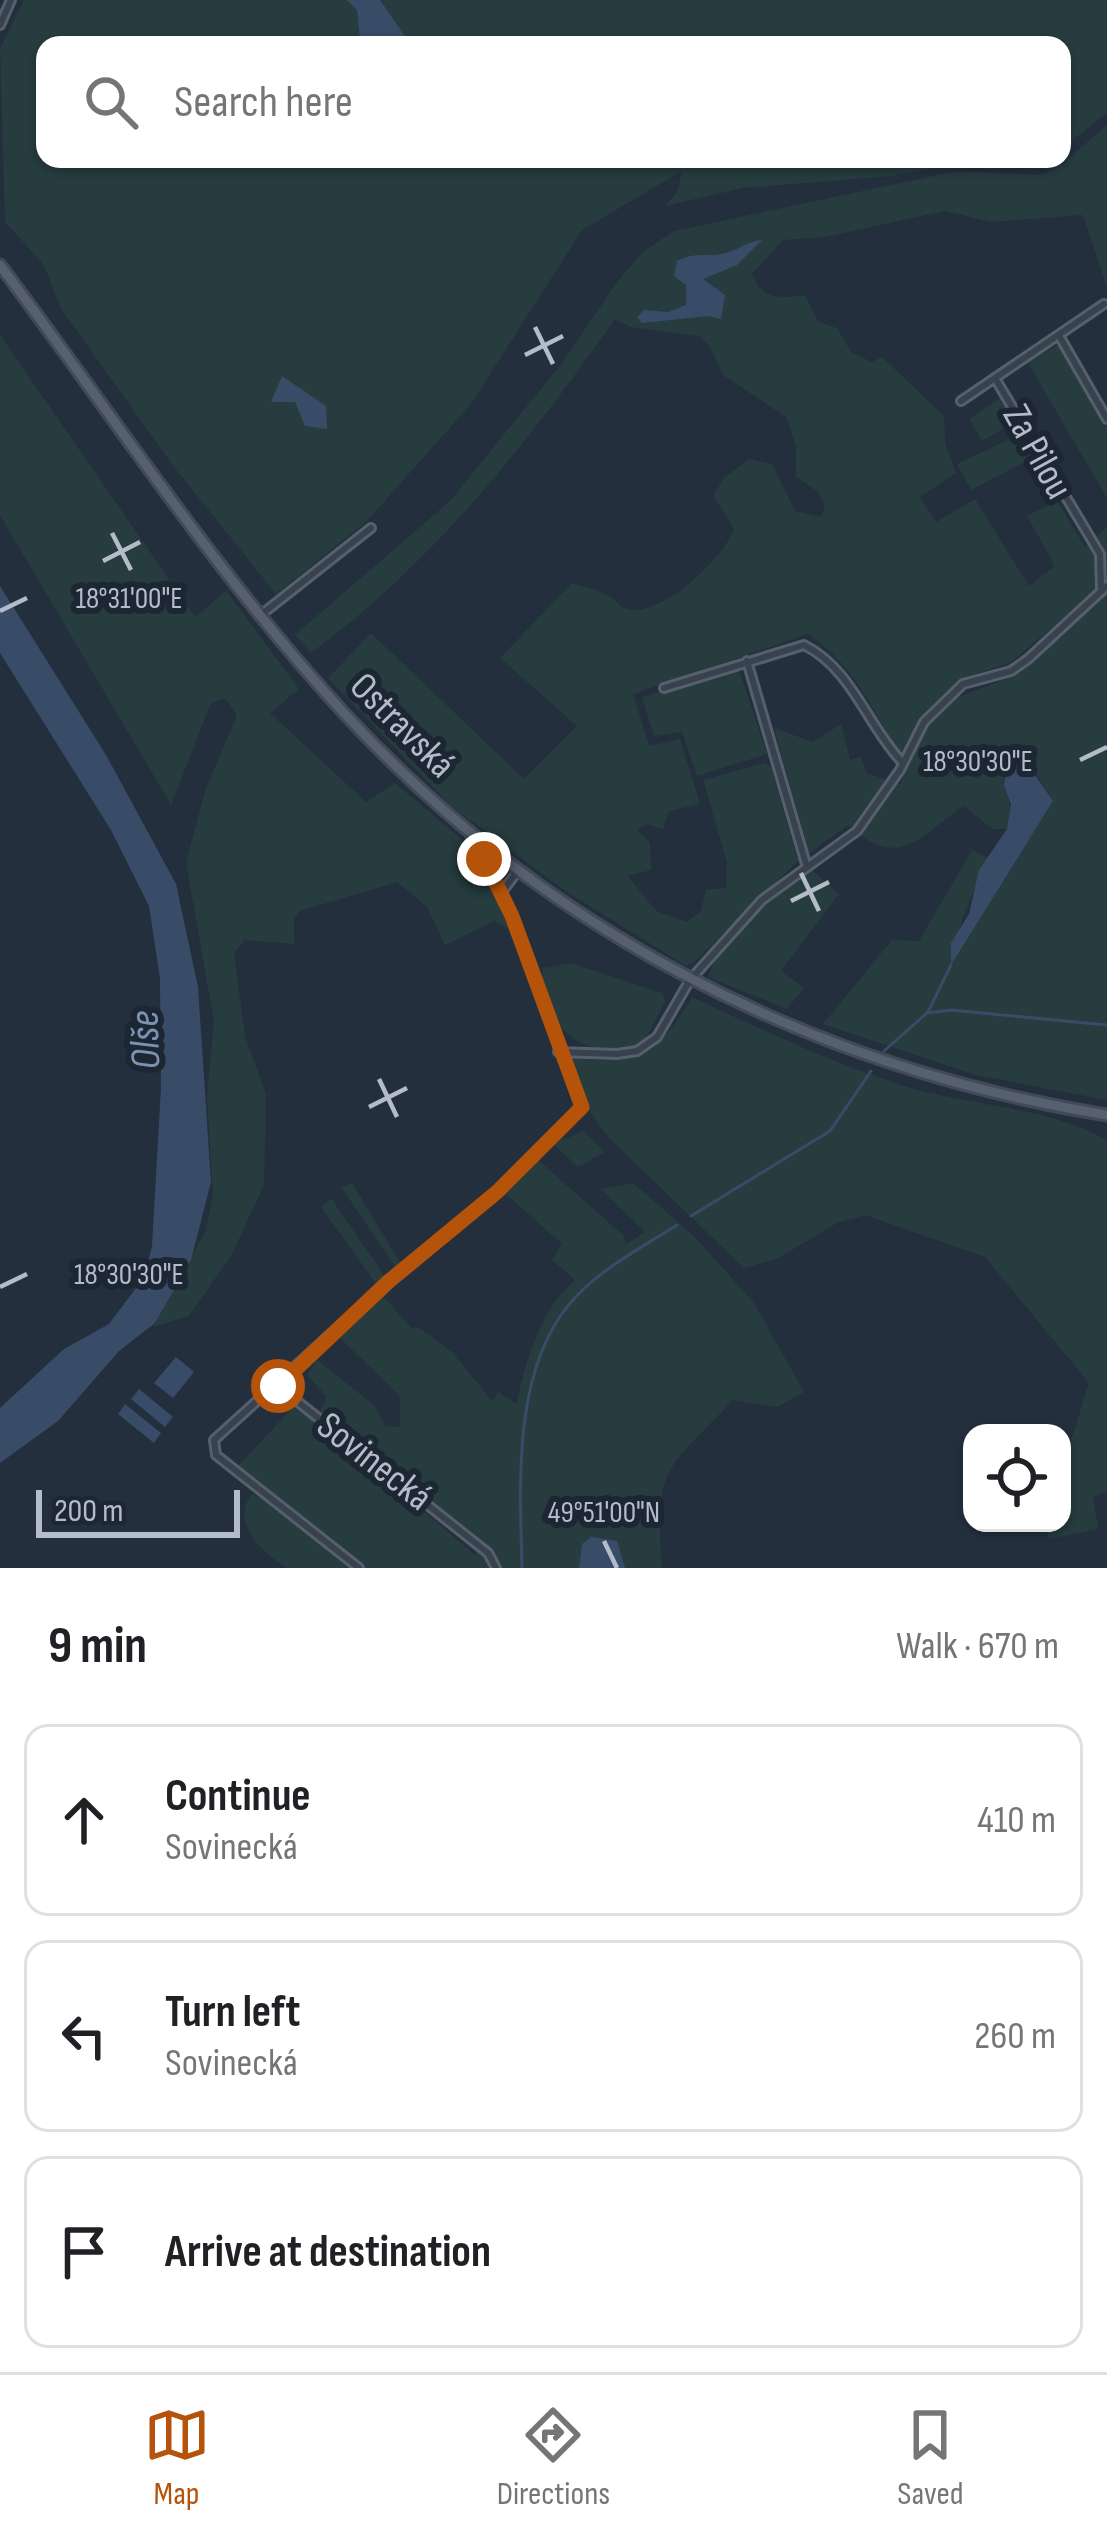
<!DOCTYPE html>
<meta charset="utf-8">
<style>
body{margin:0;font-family:"Sofia Sans Condensed",sans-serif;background:#f6f6f6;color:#202124}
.controls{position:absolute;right:36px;bottom:36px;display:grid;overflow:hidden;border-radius:24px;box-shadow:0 3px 9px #0004}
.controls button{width:108px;height:108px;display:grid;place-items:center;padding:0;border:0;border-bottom:3px solid #e0e0e0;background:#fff;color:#202124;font:60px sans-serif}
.scale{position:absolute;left:36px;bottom:30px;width:204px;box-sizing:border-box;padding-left:12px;border:6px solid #b4bcc9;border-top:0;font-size:33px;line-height:42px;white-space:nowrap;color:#b4bcc9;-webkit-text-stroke:9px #1d2633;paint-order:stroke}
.stop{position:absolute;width:36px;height:36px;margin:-27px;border:9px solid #b45309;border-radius:50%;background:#fff}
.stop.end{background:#b45309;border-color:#fff;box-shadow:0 3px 12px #0008}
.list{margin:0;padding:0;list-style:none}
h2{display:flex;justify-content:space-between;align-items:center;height:156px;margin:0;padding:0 48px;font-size:51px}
h2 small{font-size:39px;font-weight:400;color:#757577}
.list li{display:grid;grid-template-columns:78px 1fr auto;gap:36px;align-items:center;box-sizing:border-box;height:192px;margin:0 24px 24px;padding:0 24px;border:3px solid #e0e0e0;border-radius:24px}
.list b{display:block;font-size:45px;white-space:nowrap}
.list p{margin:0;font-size:39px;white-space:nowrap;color:#757577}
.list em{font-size:39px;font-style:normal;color:#757577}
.icon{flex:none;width:66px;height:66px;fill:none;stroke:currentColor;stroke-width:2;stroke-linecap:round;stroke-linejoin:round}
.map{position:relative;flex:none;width:1107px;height:1568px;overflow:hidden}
.search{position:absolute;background:#fff;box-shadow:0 3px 9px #0004;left:36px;right:36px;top:36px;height:132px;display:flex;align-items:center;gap:30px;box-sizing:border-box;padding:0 42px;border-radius:24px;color:#757577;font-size:45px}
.sheet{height:804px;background:#fff}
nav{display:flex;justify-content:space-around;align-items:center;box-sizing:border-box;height:168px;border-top:3px solid #e0e0e0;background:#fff;font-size:33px;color:#757577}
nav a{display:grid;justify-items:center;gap:6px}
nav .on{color:#b45309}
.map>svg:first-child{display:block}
.green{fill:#263c3f}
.water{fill:#394c67}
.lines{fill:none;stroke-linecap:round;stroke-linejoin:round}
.stream{stroke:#394c67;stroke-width:3}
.street-casing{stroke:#565f6c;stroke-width:12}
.primary-casing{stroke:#414a57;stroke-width:15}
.street{stroke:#38414e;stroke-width:6}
.primary{stroke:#56606e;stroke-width:9}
.route{stroke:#b45309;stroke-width:15}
.ticks{fill:none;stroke:#b4bcc9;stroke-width:4.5}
.labels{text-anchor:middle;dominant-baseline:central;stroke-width:12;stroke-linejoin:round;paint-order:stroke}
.street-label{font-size:39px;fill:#b4bcc9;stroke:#1d2633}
.water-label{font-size:42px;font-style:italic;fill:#7c92b1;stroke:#1d2633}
.ticks-label{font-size:30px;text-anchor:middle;fill:#b4bcc9;stroke:#1d2633;stroke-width:12;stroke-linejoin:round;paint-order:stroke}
</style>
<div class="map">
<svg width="1107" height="1568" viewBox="0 0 1107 1568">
<rect width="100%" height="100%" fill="#242f3e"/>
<path class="green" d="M24 0H1107V113L1062 149V45H45V159H1046L1037 164 981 160 891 176 743 188 665 206 677 192 682 171 582 230 471 404 367 521 276 594 171 463 60 307 44 265 5 222 0 49Z
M1107 125V288L1083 215 991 222 945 211 825 237 783 240 752 274C762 300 781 299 805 295L818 322 837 328 851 352 872 362 882 357 944 416 945 444 956 473 920 497 936 522 975 499 1029 586 1055 566 1027 516 1057 501 1085 547 1107 527V581L1010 663 960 679 918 719 902 756C871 710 857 667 808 634L633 694 649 746 680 739 700 804 669 811 663 829 647 824 637 829 650 843 651 870 628 876 656 911 687 922 701 911 706 890 726 888 727 862 703 780 765 763 771 767 798 861 693 963 686 966 561 888 451 806 328 678 371 633 524 779 577 726 500 658 572 583C584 587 598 589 609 596 614 599 618 605 624 608 657 622 724 558 734 529L713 495 725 477 749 459 772 464 795 511 821 517 825 506 819 493 796 476V446L786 417 723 375 709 345 699 336 631 327 615 319C527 444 435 561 311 653L295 635 450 501 562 363 617 282 643 252 674 231 957 171 1040 175 1061 165Z
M0 335 195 617 226 591 299 689 270 713 366 802 395 783 466 843 512 931 494 921 445 945 427 907 397 882 300 911 294 918V944L245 940 234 953 245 1036 266 1094 264 1185 232 1254 189 1316 153 1327 205 1232 213 1195 207 1097 214 1021 186 863 206 788 237 715 225 698 211 703 171 805 0 515Z
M1059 344 1107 427V498L1028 363Z
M1002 397 1016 421 982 441 969 419Z
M1022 433 1036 456 971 490 957 464Z
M1107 592V1100L976 1075 823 1024 892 940 919 941 972 850 991 859C979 870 951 947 951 963L1053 801 1029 763 1014 752C1000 779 1015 801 1007 829H993L963 806C921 836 898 872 848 825L809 853 774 728 813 742 841 724 850 760 861 756 866 773 900 784 926 728 958 697 1011 677Z
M738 667 767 754 697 776 682 732 654 736 642 697Z
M811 869 839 894 781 971 804 988 787 1009 708 977C723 933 775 897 811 869Z
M571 963 662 993 665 1002 643 1043C591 1068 535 1025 543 968Z
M692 997C762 1030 831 1062 904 1086 967 1106 1054 1107 1107 1141V1492L1093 1496 1098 1529 1048 1539 1049 1523H1062V1469L1089 1383 985 1257 865 1215 837 1223 777 1259 744 1268 609 1138 587 1108 570 1058C643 1064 653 1060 692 997Z
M583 1131 605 1152 578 1167 551 1142 559 1135 565 1139Z
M538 1160 624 1236 625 1245 645 1232 601 1189 633 1183 695 1237 754 1303 804 1392 777 1407 733 1400C666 1471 654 1466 662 1568H365L238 1466 295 1405 317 1422 324 1437 354 1452 475 1555 480 1540 319 1414 327 1397 307 1375 317 1360 374 1405 385 1426 400 1427V1396L340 1338 362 1311 384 1297 411 1328 418 1327 452 1352 493 1402 498 1391 516 1404C527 1359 539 1311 575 1280L552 1260 562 1244 506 1194Z
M352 1183 401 1264 396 1268 341 1187Z
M331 1198 386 1278 377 1285 321 1207Z
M251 1494 264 1499 351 1568H286C261 1550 231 1526 251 1494Z"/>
<path class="water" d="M347 0H380L411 45 360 39 357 10Z
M762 240 737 265 703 279 725 295 721 319 708 316 642 323 637 317 644 310 668 312 686 305V285L674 276 677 261C695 251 708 258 726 253 740 249 748 241 762 240Z
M282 376 326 406 327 429 305 426 295 402H271Z
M0 586 106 755 176 884 198 987 211 1182 191 1260 155 1323 119 1351 58 1421 0 1463V1408L64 1349 109 1324 145 1276 152 1246 161 1088 160 978 149 906 111 830 0 653Z
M1019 752 1053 801 951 965V943L969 914 979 870 1007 829 1011 804 1004 785 1010 755Z
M176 1357 194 1372 173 1398 154 1383Z
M139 1389 173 1417 165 1427 131 1399Z
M125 1404 161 1433 154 1443 118 1414Z
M591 1537 617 1541 625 1568H579L582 1544Z"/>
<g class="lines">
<path class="stream" d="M928 1012 951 965
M884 1051 927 1013 951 1010 1107 1025
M691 1216 830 1131 871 1071
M522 1568C520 1484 512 1369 572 1301 600 1269 641 1248 677 1225"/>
<g class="street-casing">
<path id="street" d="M0 25 11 0
M1061 339 1107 419
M996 380 1100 554 1101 589
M961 401 1104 304
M262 614 371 528
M747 661 806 864
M664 688 804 645C852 669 867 725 902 762
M502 892 517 872
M558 1052 617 1054 637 1051 657 1037 690 980 762 900 857 831 900 770 924 722 963 684 1011 671 1028 659 1107 586
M278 1386 488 1553 496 1568
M359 1568 216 1455 214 1440 388 1282 497 1192 582 1107 512 916 469 833"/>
</g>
<g class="primary-casing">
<path id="primary" d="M0 265C112 414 217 575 343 712 546 932 813 1068 1107 1115"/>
</g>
<use href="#street" class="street"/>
<use href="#primary" class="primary"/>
</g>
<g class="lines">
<path class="route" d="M278 1386 388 1282 497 1192 582 1107 512 916 484 859"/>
</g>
<path class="ticks" d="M535 327 553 364M525 355 563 336M112 533 131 570M103 561 140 542M0 611 27 598M1080 760 1107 747M801 873 819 911M791 901 829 882M379 1079 397 1117M369 1107 407 1088M0 1287 27 1274M604 1541 617 1568"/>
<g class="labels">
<g class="street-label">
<text transform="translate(1037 452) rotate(61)">Za Pilou</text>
<text transform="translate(402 726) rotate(45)">Ostravská</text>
<text transform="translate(374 1462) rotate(38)">Sovinecká</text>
</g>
<g class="water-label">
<text transform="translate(146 1040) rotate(-92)">Olše</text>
</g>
</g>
<g class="ticks-label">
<text x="129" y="608">18°31'00"E</text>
<text x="978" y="771">18°30'30"E</text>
<text x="129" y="1284">18°30'30"E</text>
<text x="604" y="1522">49°51'00"N</text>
</g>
</svg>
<div class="controls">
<button><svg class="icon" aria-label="locate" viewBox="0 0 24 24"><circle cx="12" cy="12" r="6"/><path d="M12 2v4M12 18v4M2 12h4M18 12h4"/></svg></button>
</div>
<div class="scale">200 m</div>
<div class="stop" style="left:278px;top:1386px"></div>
<div class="stop end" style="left:484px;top:859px"></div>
<div class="search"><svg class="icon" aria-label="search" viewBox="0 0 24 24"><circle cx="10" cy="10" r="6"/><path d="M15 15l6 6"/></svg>Search here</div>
</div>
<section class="sheet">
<h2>9 min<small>Walk · 670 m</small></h2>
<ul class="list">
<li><svg class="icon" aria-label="ahead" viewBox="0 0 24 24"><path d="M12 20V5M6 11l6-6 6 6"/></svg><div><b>Continue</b><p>Sovinecká</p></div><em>410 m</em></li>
<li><svg class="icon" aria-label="left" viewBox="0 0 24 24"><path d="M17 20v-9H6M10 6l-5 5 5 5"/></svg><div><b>Turn left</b><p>Sovinecká</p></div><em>260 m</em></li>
<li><svg class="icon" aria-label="arrive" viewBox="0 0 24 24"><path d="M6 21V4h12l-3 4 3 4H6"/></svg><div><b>Arrive at destination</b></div></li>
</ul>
</section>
<nav>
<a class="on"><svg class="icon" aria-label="map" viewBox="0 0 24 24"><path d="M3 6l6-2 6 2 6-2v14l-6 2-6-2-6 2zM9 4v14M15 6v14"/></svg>Map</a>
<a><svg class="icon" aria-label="directions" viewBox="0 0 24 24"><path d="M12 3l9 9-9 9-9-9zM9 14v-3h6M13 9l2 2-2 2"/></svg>Directions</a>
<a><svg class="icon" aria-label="saved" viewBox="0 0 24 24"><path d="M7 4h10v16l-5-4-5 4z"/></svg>Saved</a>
</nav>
